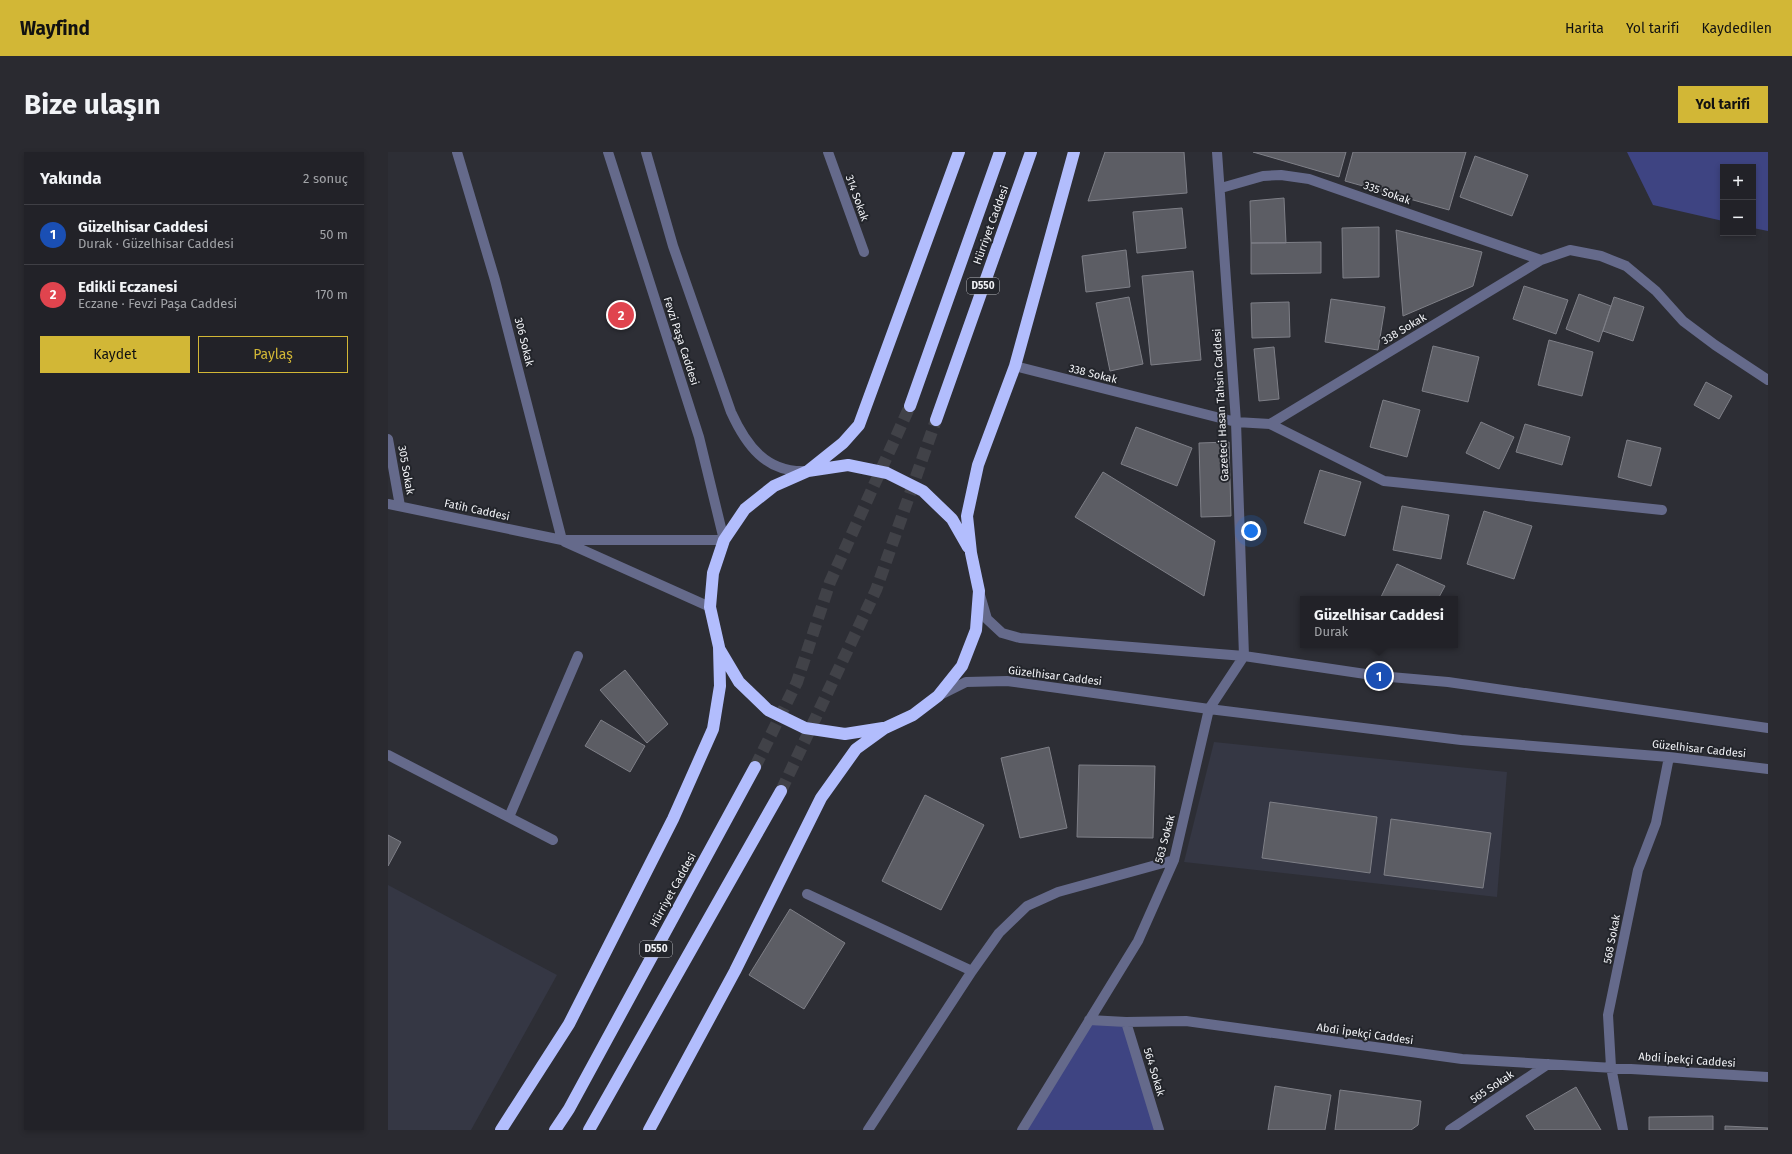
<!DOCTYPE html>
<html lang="tr">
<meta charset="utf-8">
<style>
body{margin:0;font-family:"Fira Sans",sans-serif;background:#2a2a30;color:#f1f3f6}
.controls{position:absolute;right:12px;top:12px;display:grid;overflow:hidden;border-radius:0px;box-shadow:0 2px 6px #0003}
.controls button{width:36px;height:36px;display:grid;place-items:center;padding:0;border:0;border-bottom:1px solid #3f3f45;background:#222228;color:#f1f3f6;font:20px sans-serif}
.you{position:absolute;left:863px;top:379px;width:14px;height:14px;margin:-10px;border:3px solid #fff;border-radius:50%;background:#1a73e8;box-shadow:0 0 0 6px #1a73e833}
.badge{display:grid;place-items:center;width:26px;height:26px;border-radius:50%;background:#d2b736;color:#fff;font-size:13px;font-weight:700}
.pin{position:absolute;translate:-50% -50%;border:2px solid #fff;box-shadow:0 1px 4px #0006}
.popup{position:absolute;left:912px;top:444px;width:158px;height:52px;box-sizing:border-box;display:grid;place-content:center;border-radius:0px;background:#222228;filter:drop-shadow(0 1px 3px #0005);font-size:13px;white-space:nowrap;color:#a2a4a8}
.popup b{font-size:15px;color:#f1f3f6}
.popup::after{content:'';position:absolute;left:50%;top:100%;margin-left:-8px;border:8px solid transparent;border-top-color:#222228}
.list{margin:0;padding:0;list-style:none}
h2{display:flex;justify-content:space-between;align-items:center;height:52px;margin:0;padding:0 16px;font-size:17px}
h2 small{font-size:13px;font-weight:400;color:#a2a4a8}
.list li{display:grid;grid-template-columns:26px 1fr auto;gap:12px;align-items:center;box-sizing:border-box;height:60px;padding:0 16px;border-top:1px solid #3f3f45}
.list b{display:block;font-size:15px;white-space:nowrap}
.list p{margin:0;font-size:13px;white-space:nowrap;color:#a2a4a8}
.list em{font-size:13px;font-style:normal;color:#a2a4a8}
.actions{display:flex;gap:8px;padding:12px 16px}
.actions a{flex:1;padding:9px 0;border:1px solid #d2b736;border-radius:0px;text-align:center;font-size:14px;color:#d2b736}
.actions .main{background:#d2b736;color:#111}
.map{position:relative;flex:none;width:1380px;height:978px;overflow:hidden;border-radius:0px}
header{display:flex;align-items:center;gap:24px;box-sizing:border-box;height:56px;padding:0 20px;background:#d2b736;color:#111}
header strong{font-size:19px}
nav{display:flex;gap:22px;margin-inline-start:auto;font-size:14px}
.intro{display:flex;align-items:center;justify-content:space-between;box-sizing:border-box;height:96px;padding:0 24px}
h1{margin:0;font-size:28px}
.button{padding:10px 18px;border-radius:0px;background:#d2b736;color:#111;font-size:14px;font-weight:700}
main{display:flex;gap:24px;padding:0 24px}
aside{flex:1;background:#222228;border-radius:0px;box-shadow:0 2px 6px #0003}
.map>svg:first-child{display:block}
.built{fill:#353744}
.green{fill:#3e4482}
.building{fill:#5c5d64;stroke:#7e7f87}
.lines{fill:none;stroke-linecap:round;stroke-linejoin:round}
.highway-tunnel{stroke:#414248;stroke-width:12;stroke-dasharray:12 6;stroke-linecap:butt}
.minor{stroke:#656a8b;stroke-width:10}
.highway{stroke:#b2bdfd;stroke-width:12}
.labels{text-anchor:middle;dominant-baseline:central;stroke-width:4;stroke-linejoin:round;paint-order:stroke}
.shield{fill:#23252b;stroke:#b4b5ba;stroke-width:1}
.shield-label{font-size:10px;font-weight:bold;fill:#f2f3f7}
.street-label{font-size:11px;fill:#f2f3f7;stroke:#23252b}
</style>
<header>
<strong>Wayfind</strong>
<nav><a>Harita</a><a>Yol tarifi</a><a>Kaydedilen</a></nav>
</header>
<div class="intro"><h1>Bize ulaşın</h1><a class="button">Yol tarifi</a></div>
<main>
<aside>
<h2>Yakında<small>2 sonuç</small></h2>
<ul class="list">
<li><span class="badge" style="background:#1a4fb4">1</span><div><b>Güzelhisar Caddesi</b><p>Durak · Güzelhisar Caddesi</p></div><em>50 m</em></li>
<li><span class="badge" style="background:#e0444e">2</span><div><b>Edikli Eczanesi</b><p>Eczane · Fevzi Paşa Caddesi</p></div><em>170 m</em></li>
</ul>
<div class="actions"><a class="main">Kaydet</a><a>Paylaş</a></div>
</aside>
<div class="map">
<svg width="1380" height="978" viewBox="0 0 1380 978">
<rect width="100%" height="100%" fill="#2d2e35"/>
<path class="built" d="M826 590 1119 620 1109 745 796 710Z
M0 733 169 823 83 978H0Z"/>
<path class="green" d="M1239 0H1380V79L1365 76V15H1335V69L1265 53Z
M701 868 738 870 771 978H634Z"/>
<path class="building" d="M717 0H796L799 41 700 49Z
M865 0H958L951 25Z
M965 0H1078L1061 58 957 29Z
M1087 4 1140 23 1124 64 1072 45Z
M896 46 898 91H863L862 49Z
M794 56 798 96 749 101 745 60Z
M991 75V125L955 126 954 76Z
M1008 78 1094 100 1085 134 1015 164Z
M933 90V121L863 122V91Z
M738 98 742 135 698 140 694 104Z
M805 119 813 208 763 213 754 124Z
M1136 134 1180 148 1168 182 1125 167Z
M1191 142 1223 154 1211 190 1178 177Z
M741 145 755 212 722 219 708 151Z
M1226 145 1256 155 1245 189 1215 179Z
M943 147 997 155 990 198 937 190Z
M901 150 902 185 864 186 863 151Z
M1161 188 1205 200 1194 244 1150 233Z
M1045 194 1091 205 1080 250 1034 239Z
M886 195 891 247 871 249 866 197Z
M1318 230 1344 244 1331 267 1306 253Z
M995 248 1032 258 1019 305 982 295Z
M1093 270 1126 285 1111 317 1078 301Z
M1137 272 1182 285 1174 313 1128 300Z
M748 275 804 296 789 334 733 312Z
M1239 288 1273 296 1263 334 1230 325Z
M841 290 843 364 813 365 811 291Z
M932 318 973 330 957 384 916 371Z
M715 320 827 389 816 444 687 365Z
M1014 354 1061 363 1053 407 1005 398Z
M1096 359 1144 374 1126 427 1079 412Z
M1009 412 1057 434 1050 447H992Z
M237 518 280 572 259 591 212 538Z
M213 568 257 594 242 620 197 594Z
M661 595 679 676 632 686 613 606Z
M691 613 767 614 765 686 689 685Z
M537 643 596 673 553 758 494 729Z
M882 650 989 665 982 721 874 706Z
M1003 667 1103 681 1095 736 996 723Z
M0 683 13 690 0 714Z
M402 757 457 791 416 857 361 823Z
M887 934 943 943 937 978H880Z
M1188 935 1213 978H1147L1138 964Z
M952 938 1033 949 1030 973 1023 978H947Z
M1325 964V978H1261V965Z
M1337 974 1380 976V978H1337Z"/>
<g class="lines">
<path class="highway-tunnel" d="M367 615 409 530 442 430 522 254
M393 639 488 438 548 268"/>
<path class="minor" d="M69 0 107 128 174 388
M258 0 285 94 343 260C358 293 378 321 418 319
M440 0 476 100
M833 36 875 24 893 23 921 27 1153 108
M627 214 848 270 882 272 1153 108 1182 98 1213 104 1238 114 1268 139 1295 169 1327 193 1380 228
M882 272 996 329 1274 358
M0 287 12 354
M0 352 174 388H336L311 285 220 0
M177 390 322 455
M592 443 599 467 614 481 632 486 856 504 991 524 1060 530 1380 576
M550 544 578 530 619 529 821 557 1073 588 1281 605 1380 617
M0 603 165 688
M121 665 190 504
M419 742 584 819
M701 868 738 870 798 869 1074 907 1380 925
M738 870 771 978
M480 978 584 819 611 781 639 754 670 740 786 708
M634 978 750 789 786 708 821 557 856 504 848 270 829 0
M1062 978 1160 912
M1235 978 1223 915 1220 863 1250 718 1268 671 1281 605"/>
<path class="highway" d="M522 254 612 0
M548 268 643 0
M420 319 455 291 471 273 571 0
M332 498 351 530 380 558 417 576 457 582 495 576
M113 978 181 872 285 667 325 577 332 534 331 495 322 455 325 421 336 388 357 357 386 334 420 319 460 313 499 321 535 339 564 367 580 395
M167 978 181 957 367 615
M201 978 393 639
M261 978 347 819 433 646 468 597 497 576 525 563 550 544 574 514 588 478 591 439 583 401 579 364 590 313 627 214 686 0"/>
</g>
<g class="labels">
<g class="shield">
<rect x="579" y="126" width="32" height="16" rx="3"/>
<rect x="252" y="789" width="32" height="16" rx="3"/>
</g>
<g class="shield-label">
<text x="595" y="134">D550</text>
<text x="268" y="797">D550</text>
</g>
<g class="street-label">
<text transform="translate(999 41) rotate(19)">335 Sokak</text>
<text transform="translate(469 46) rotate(70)">314 Sokak</text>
<text transform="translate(603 73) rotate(-70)">Hürriyet Caddesi</text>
<text transform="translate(1016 177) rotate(-31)">338 Sokak</text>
<text transform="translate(293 189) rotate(72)">Fevzi Paşa Caddesi</text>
<text transform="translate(136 190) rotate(76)">306 Sokak</text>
<text transform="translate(705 222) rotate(14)">338 Sokak</text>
<text transform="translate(833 253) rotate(-93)">Gazeteci Hasan Tahsin Caddesi</text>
<text transform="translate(18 318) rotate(80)">305 Sokak</text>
<text transform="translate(89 358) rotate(12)">Fatih Caddesi</text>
<text transform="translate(667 524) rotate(7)">Güzelhisar Caddesi</text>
<text transform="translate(1311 597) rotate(6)">Güzelhisar Caddesi</text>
<text transform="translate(777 687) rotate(-75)">563 Sokak</text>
<text transform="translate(285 738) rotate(-61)">Hürriyet Caddesi</text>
<text transform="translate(1224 787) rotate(-79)">568 Sokak</text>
<text transform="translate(977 882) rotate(8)">Abdi İpekçi Caddesi</text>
<text transform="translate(1299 908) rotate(4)">Abdi İpekçi Caddesi</text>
<text transform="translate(766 920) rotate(73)">564 Sokak</text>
<text transform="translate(1104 935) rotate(-34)">565 Sokak</text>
</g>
</g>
</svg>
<div class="controls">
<button>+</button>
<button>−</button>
</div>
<div class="you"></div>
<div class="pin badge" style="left:991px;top:524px;background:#1a4fb4">1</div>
<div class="popup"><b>Güzelhisar Caddesi</b>Durak</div>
<div class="pin badge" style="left:233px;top:163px;background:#e0444e">2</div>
</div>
</main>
